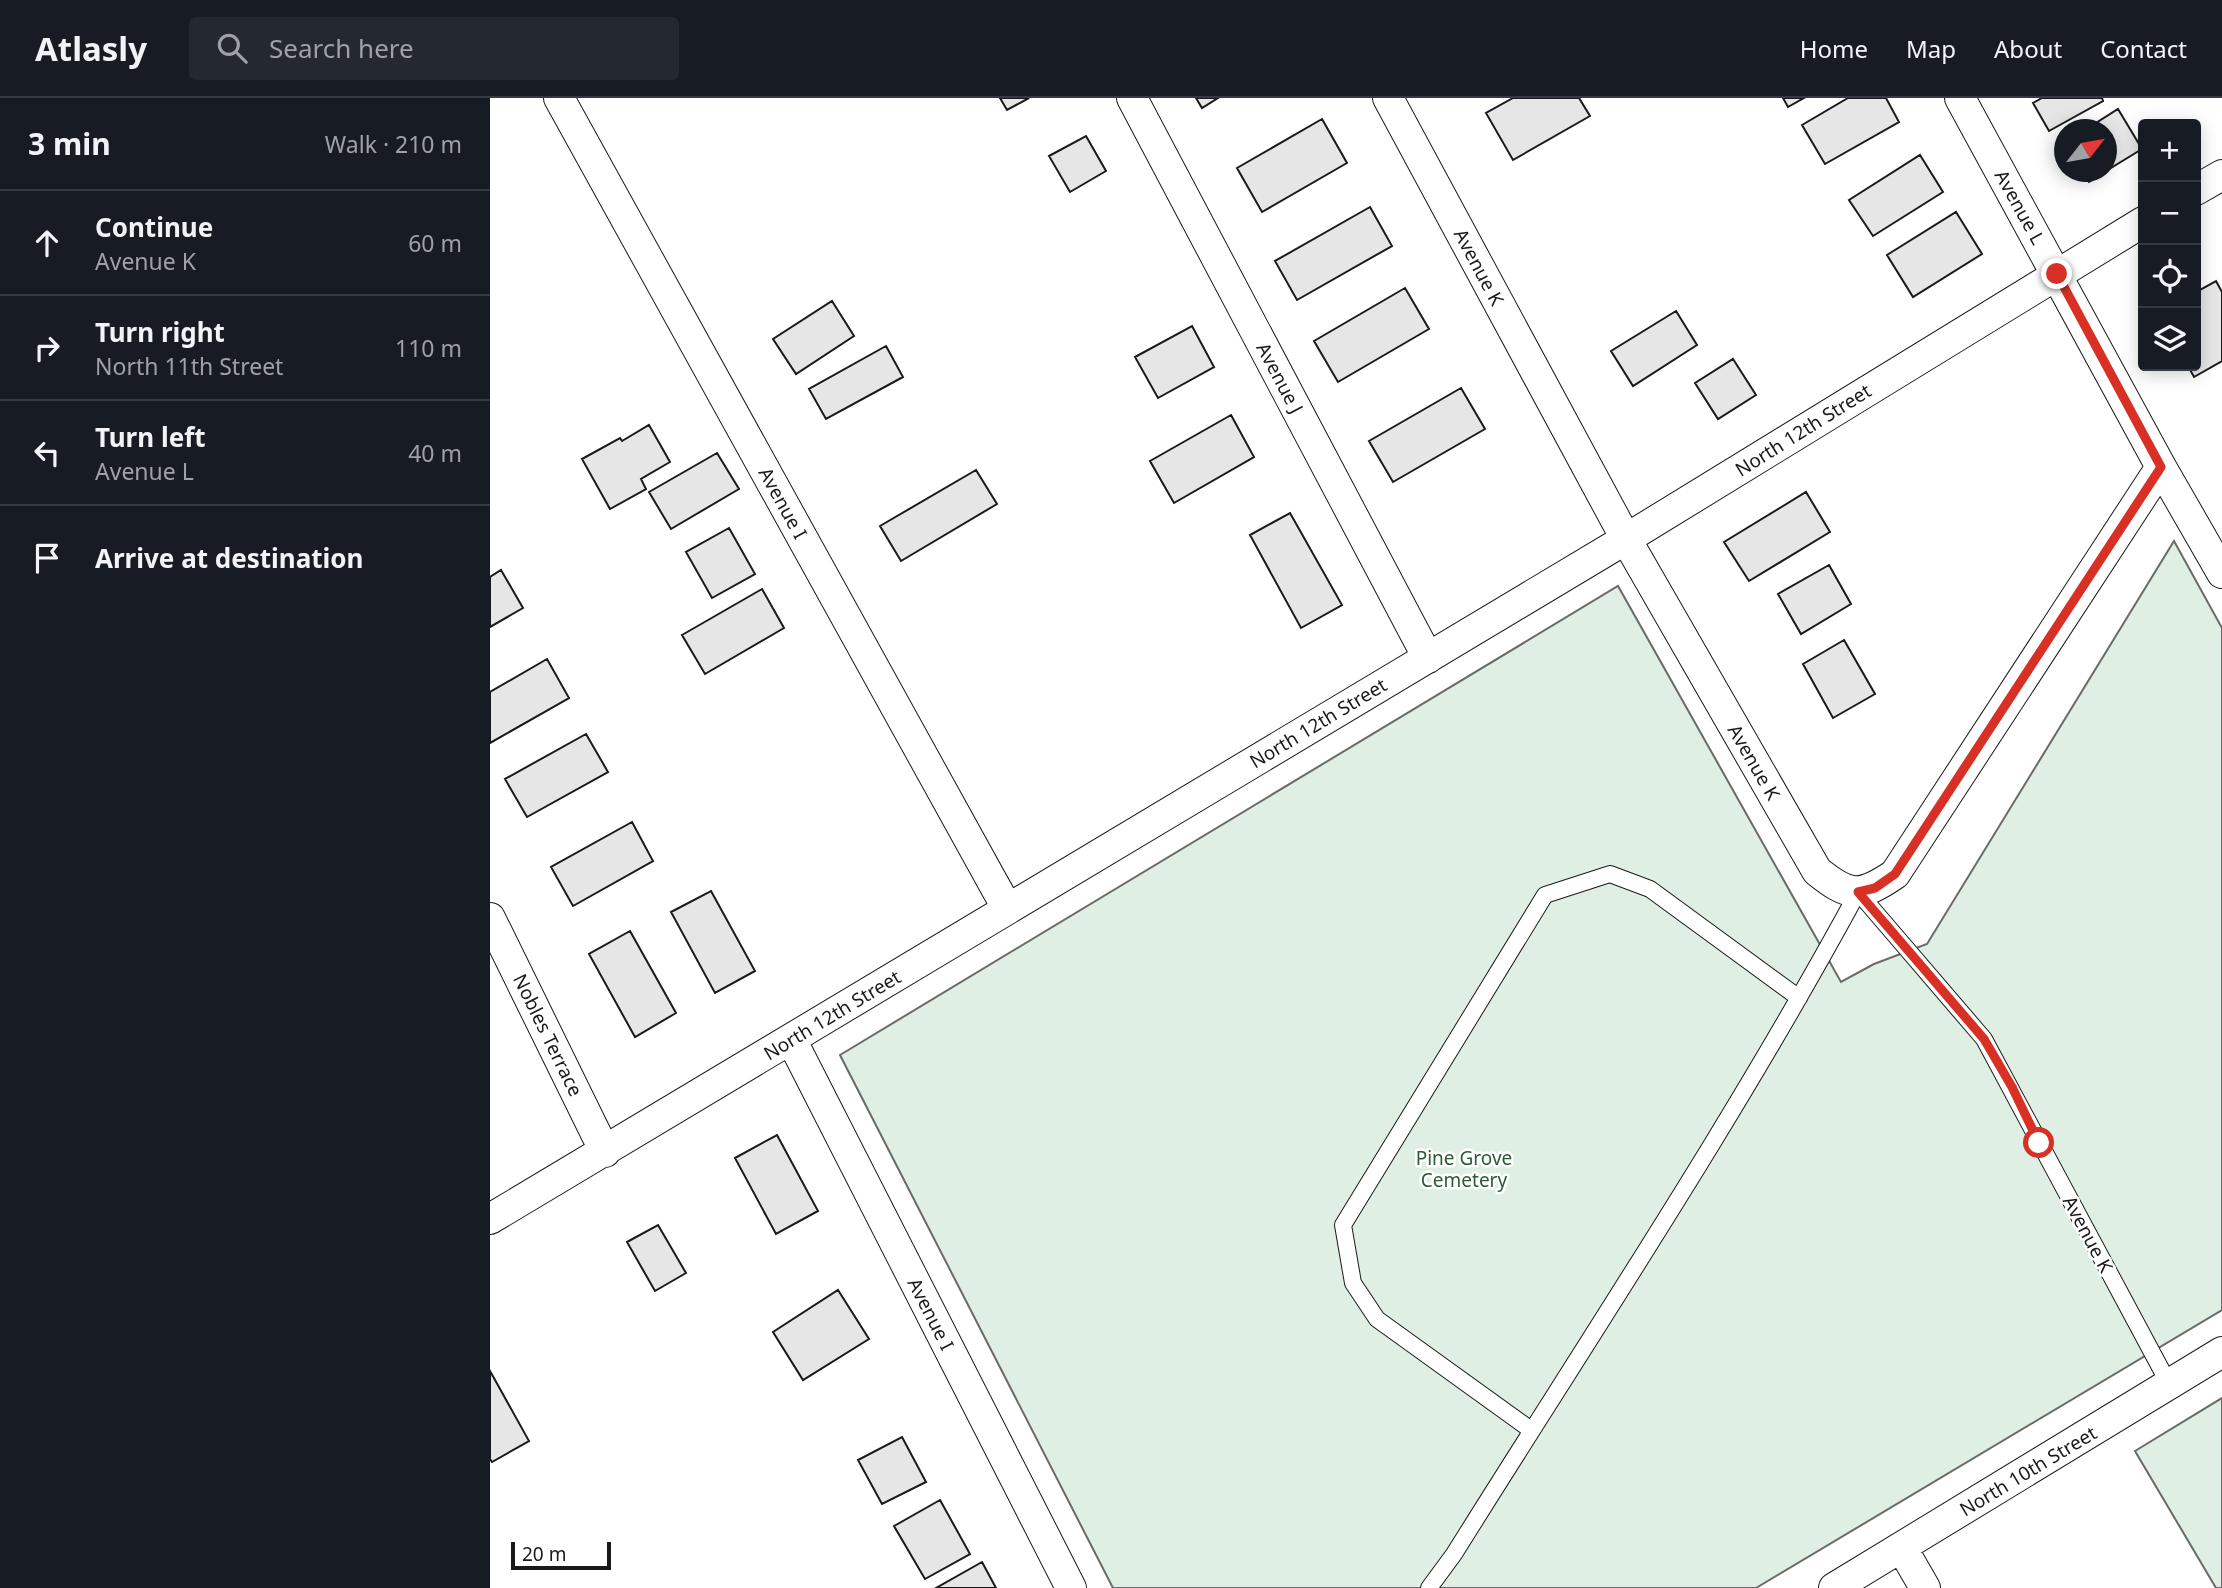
<!DOCTYPE html>
<meta charset="utf-8">
<style>
body{margin:0;font-family:"Noto Sans",sans-serif;background:#242831;color:#f1f3f6}
.controls{position:absolute;right:21px;top:21px;display:grid;overflow:hidden;border-radius:7px;box-shadow:0 4px 18px #0003}
.controls button{width:63px;height:63px;display:grid;place-items:center;padding:0;border:0;border-bottom:2px solid #363941;background:#171b24;color:#f1f3f6;font:35px sans-serif}
.compass{position:absolute;left:1564px;top:21px;width:63px;height:63px;border-radius:50%;background:#171b24;box-shadow:0 4px 18px #0003;rotate:59deg}
.scale{position:absolute;left:21px;bottom:18px;width:100px;box-sizing:border-box;padding-left:7px;border:4px solid #1a1a1a;border-top:0;font-size:19px;line-height:24px;white-space:nowrap;color:#1a1a1a;-webkit-text-stroke:5px #fff;paint-order:stroke}
.stop{position:absolute;width:21px;height:21px;margin:-16px;border:5px solid #d93025;border-radius:50%;background:#fff}
.stop.end{background:#d93025;border-color:#fff;box-shadow:0 2px 7px #0008}
.list{margin:0;padding:0;list-style:none}
h2{display:flex;justify-content:space-between;align-items:center;height:91px;margin:0;padding:0 28px;font-size:30px}
h2 small{font-size:23px;font-weight:400;color:#9ea1a6}
.list li{display:grid;grid-template-columns:46px 1fr auto;gap:21px;align-items:center;box-sizing:border-box;height:105px;padding:0 28px;border-top:2px solid #363941}
.list b{display:block;font-size:26px;white-space:nowrap}
.list p{margin:0;font-size:23px;white-space:nowrap;color:#9ea1a6}
.list em{font-size:23px;font-style:normal;color:#9ea1a6}
.icon{flex:none;width:38px;height:38px;fill:none;stroke:currentColor;stroke-width:2;stroke-linecap:round;stroke-linejoin:round}
.map{position:relative;flex:none;width:1732px;height:1490px;overflow:hidden}
header{display:flex;align-items:center;gap:42px;box-sizing:border-box;height:98px;padding:0 35px;background:#171b24;border-bottom:2px solid #363941}
header strong{font-size:33px}
nav{display:flex;gap:38px;margin-inline-start:auto;font-size:24px}
.search{width:490px;height:63px;background:#242831;display:flex;align-items:center;gap:18px;box-sizing:border-box;padding:0 24px;border-radius:7px;color:#9ea1a6;font-size:26px}
main{display:flex}
aside{flex:1;background:#171b24}
.map>svg:first-child{display:block}
.green{fill:#e0efe3;stroke:#6a6a6a;stroke-width:2}
.building{fill:#e6e6e6;stroke:#1a1a1a;stroke-width:2}
.lines{fill:none;stroke-linecap:round;stroke-linejoin:round}
.lane-casing{stroke:#1a1a1a;stroke-width:18}
.street-casing{stroke:#1a1a1a;stroke-width:32}
.lane{stroke:#fff;stroke-width:16}
.street{stroke:#fff;stroke-width:30}
.route{stroke:#d93025;stroke-width:9}
.labels{text-anchor:middle;dominant-baseline:central;stroke-width:5;stroke-linejoin:round;paint-order:stroke}
.street-label{font-size:19px;fill:#1a1a1a;stroke:#fff}
.park-label{font-size:19px;fill:#2b5a34;stroke:#fff}
</style>
<header>
<strong>Atlasly</strong>
<div class="search"><svg class="icon" aria-label="search" viewBox="0 0 24 24"><circle cx="10" cy="10" r="6"/><path d="M15 15l6 6"/></svg>Search here</div>
<nav><a>Home</a><a>Map</a><a>About</a><a>Contact</a></nav>
</header>
<main>
<aside>
<h2>3 min<small>Walk · 210 m</small></h2>
<ul class="list">
<li><svg class="icon" aria-label="ahead" viewBox="0 0 24 24"><path d="M12 20V5M6 11l6-6 6 6"/></svg><div><b>Continue</b><p>Avenue K</p></div><em>60 m</em></li>
<li><svg class="icon" aria-label="right" viewBox="0 0 24 24"><path d="M7 20v-9h11M14 6l5 5-5 5"/></svg><div><b>Turn right</b><p>North 11th Street</p></div><em>110 m</em></li>
<li><svg class="icon" aria-label="left" viewBox="0 0 24 24"><path d="M17 20v-9H6M10 6l-5 5 5 5"/></svg><div><b>Turn left</b><p>Avenue L</p></div><em>40 m</em></li>
<li><svg class="icon" aria-label="arrive" viewBox="0 0 24 24"><path d="M6 21V4h12l-3 4 3 4H6"/></svg><div><b>Arrive at destination</b></div></li>
</ul>
</aside>
<div class="map">
<svg width="1732" height="1490" viewBox="0 0 1732 1490">
<rect width="100%" height="100%" fill="#fff"/>
<path class="green" d="M1684 443 1732 530V1212L1266 1490H623L350 957 1128 488 1351 884 1384 866 1437 846Z
M1732 1300V1490H1726L1645 1353Z"/>
<path class="building" d="M510 0H539L517 12Z
M706 0H728L712 10Z
M1023 0H1089L1100 18 1023 62 996 15Z
M1293 0H1314L1298 9Z
M1358 0H1396L1409 24 1335 66 1312 27Z
M1552 0H1612L1613 3 1559 33 1543 5Z
M1628 11 1652 51 1616 73V32H1595Z
M832 21 857 65 772 114 747 70Z
M596 38 616 73 580 94 559 58Z
M1430 57 1453 94 1383 138 1359 102Z
M1593 74H1616L1599 84Z
M880 109 902 148 807 202 785 163Z
M1466 114 1492 156 1423 199 1397 157Z
M1726 183 1732 194V263L1704 279 1698 268H1706V194Z
M915 190 939 231 848 284 824 243Z
M342 203 364 238 306 276 283 241Z
M1186 213 1207 247 1143 288 1121 253Z
M702 228 724 269 668 300 645 259Z
M396 248 413 279 336 321 319 291Z
M1243 261 1266 297 1228 321 1205 285Z
M971 290 995 331 903 384 879 343Z
M741 317 764 359 684 405 660 363Z
M159 327 180 364 151 381 156 391 120 411 92 361 130 340 132 343Z
M227 355 249 391 181 431 159 394Z
M486 372 507 406 411 463 390 428Z
M1316 394 1340 434 1259 483 1234 444Z
M800 415 852 507 811 530 760 437Z
M239 430 265 476 222 500 196 454Z
M1339 467 1361 506 1311 536 1288 496Z
M11 472 33 510 0 529V479Z
M272 491 294 530 215 576 192 537Z
M1354 542 1385 596 1343 620 1313 566Z
M57 561 79 600 0 645V594Z
M96 636 118 674 37 719 15 681Z
M142 724 163 763 83 808 61 769Z
M221 793 265 873 225 895 181 814Z
M140 833 186 915 145 939 99 856Z
M287 1037 328 1113 286 1136 245 1060Z
M168 1127 196 1175 165 1193 137 1144Z
M348 1192 379 1241 313 1282 283 1234Z
M0 1273 39 1343 2 1364 0 1361Z
M412 1339 436 1384 392 1406 368 1362Z
M450 1402 480 1456 435 1481 404 1428Z
M492 1464 506 1490H446Z"/>
<g class="lines">
<g class="lane-casing">
<path id="lane" d="M1041 1332 887 1221 863 1185 853 1127 1055 797 1120 776 1160 791 1309 900
M939 1490 964 1456C1101 1237 1245 1021 1368 794L1494 941 1679 1286"/>
</g>
<g class="street-casing">
<path id="street" d="M69 0 517 810
M642 0 938 560
M898 0 1136 441 1327 773C1359 799 1370 800 1405 776L1671 369
M1470 0 1671 369 1732 475
M1706 92 1732 77
M0 820 115 1054
M301 941 581 1490
M0 1121 1136 441 1653 124
M1412 1450 1435 1490
M1344 1490 1732 1254"/>
</g>
<use href="#lane" class="lane"/>
<use href="#street" class="street"/>
</g>
<g class="lines">
<path class="route" d="M1549 1045 1522 989 1494 941 1368 794 1385 790 1405 776 1671 369 1567 176"/>
</g>
<g class="labels">
<g class="street-label">
<text transform="translate(1530 109) rotate(61)">Avenue L</text>
<text transform="translate(989 169) rotate(62)">Avenue K</text>
<text transform="translate(790 280) rotate(62)">Avenue J</text>
<text transform="translate(1313 332) rotate(-32)">North 12th Street</text>
<text transform="translate(293 405) rotate(61)">Avenue I</text>
<text transform="translate(828 625) rotate(-31)">North 12th Street</text>
<text transform="translate(1264 664) rotate(60)">Avenue K</text>
<text transform="translate(342 917) rotate(-31)">North 12th Street</text>
<text transform="translate(58 937) rotate(64)">Nobles Terrace</text>
<text transform="translate(1598 1136) rotate(62)">Avenue K</text>
<text transform="translate(441 1216) rotate(63)">Avenue I</text>
<text transform="translate(1538 1373) rotate(-31)">North 10th Street</text>
</g>
<g class="park-label">
<text x="974" y="1060">Pine Grove<tspan x="974" dy="22">Cemetery</tspan></text>
</g>
</g>
</svg>
<div class="controls">
<button>+</button>
<button>−</button>
<button><svg class="icon" aria-label="locate" viewBox="0 0 24 24"><circle cx="12" cy="12" r="6"/><path d="M12 2v4M12 18v4M2 12h4M18 12h4"/></svg></button>
<button><svg class="icon" aria-label="layers" viewBox="0 0 24 24"><path d="M12 4l9 5-9 5-9-5zM3 14l9 5 9-5"/></svg></button>
</div>
<svg class="compass" viewBox="-18 -18 36 36"><path d="M0-13l5 13h-10z" fill="#e53935"/><path d="M0 13l5-13h-10z" fill="#9ea1a6"/></svg>
<div class="scale">20 m</div>
<div class="stop" style="left:1549px;top:1045px"></div>
<div class="stop end" style="left:1567px;top:176px"></div>
</div>
</main>
